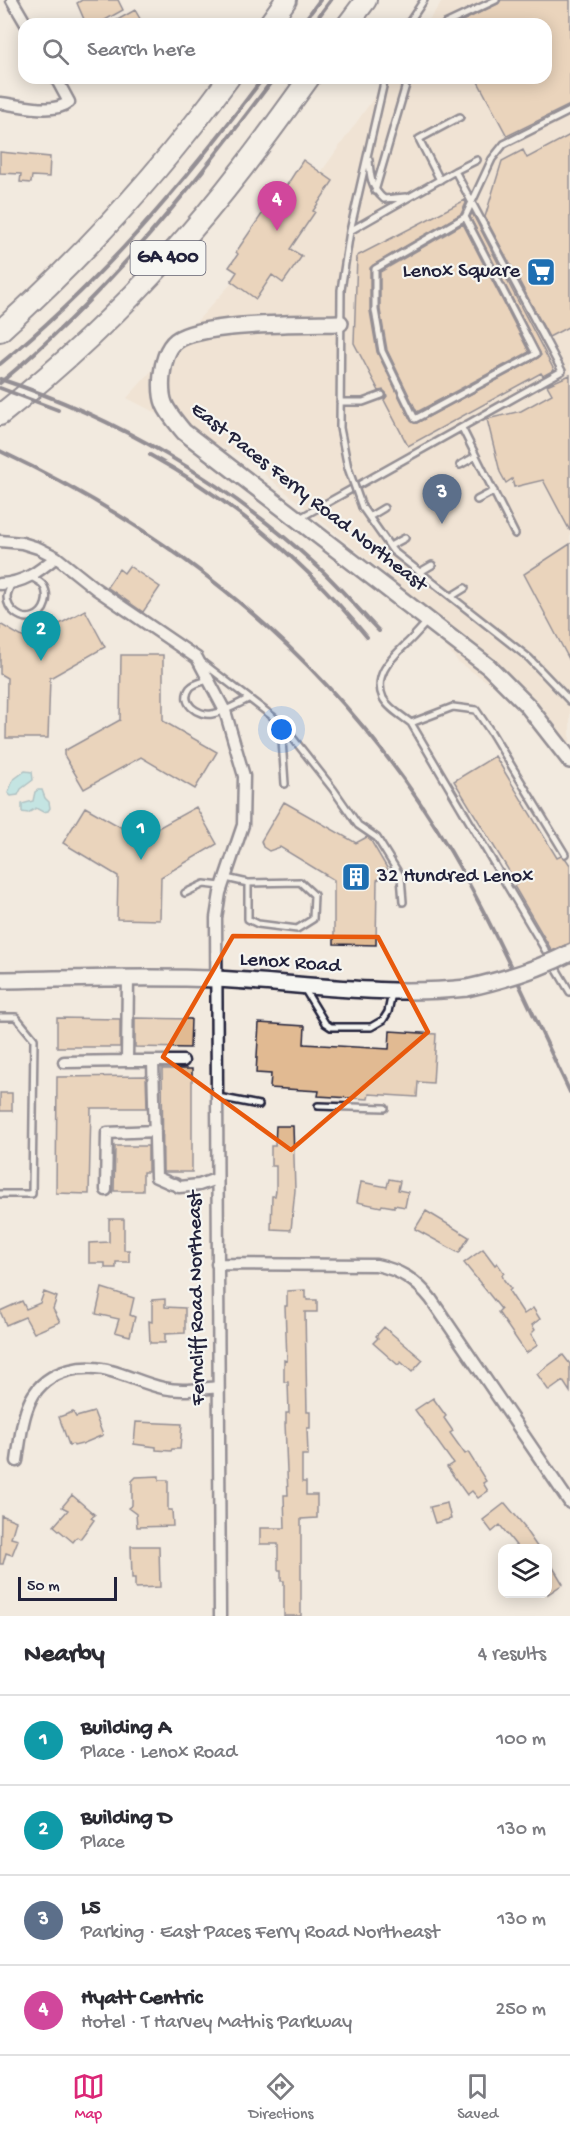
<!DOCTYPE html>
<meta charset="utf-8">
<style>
body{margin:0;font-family:"Gochi Hand",sans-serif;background:#f2f2f3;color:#2b2b33}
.controls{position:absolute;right:18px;bottom:18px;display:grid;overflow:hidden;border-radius:12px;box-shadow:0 3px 15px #0003}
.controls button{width:54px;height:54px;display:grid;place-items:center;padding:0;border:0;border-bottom:2px solid #e1e1e2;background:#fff;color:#2b2b33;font:30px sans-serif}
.scale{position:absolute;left:18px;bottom:15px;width:99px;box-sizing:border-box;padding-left:6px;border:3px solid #22223b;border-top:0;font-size:16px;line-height:21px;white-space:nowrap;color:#22223b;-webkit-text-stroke:4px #f6f6f2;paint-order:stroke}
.you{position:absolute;left:282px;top:730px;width:21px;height:21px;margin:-15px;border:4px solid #fff;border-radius:50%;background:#1a73e8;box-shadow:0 0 0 9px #1a73e833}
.badge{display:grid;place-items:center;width:39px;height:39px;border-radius:50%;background:#db2777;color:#fff;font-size:20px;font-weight:700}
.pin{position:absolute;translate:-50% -50px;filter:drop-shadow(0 2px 3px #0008)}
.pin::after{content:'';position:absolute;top:32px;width:21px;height:18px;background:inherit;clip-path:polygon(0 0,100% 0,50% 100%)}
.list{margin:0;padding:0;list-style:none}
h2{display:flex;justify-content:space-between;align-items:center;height:78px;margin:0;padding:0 24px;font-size:26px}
h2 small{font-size:20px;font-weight:400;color:#7c7c81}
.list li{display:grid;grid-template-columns:39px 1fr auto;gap:18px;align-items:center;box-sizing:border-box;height:90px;padding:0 24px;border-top:2px solid #e1e1e2}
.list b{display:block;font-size:22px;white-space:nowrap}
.list p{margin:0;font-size:20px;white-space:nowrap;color:#7c7c81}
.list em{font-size:20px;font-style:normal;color:#7c7c81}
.icon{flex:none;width:33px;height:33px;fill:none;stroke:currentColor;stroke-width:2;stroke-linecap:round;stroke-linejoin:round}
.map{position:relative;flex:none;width:570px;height:1616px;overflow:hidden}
.search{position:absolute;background:#fff;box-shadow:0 3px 15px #0003;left:18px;right:18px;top:18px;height:66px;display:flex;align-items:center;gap:15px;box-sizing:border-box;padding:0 21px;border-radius:18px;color:#7c7c81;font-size:22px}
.sheet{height:438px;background:#fff}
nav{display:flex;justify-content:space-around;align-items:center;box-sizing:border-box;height:84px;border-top:2px solid #e1e1e2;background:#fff;font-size:16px;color:#7c7c81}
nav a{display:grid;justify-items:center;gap:3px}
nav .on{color:#db2777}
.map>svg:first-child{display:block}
.built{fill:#eddcc8}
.water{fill:#8ddee7;stroke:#6293a2;stroke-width:1.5}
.building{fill:#e1ba92;stroke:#22223b;stroke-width:1.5}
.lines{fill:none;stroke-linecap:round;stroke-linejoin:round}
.lane-casing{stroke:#22223b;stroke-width:10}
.street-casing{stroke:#22223b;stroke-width:15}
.secondary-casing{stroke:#22223b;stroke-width:20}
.highway-casing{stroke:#22223b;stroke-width:24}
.lane{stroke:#f6f6f2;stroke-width:5}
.street{stroke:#f6f6f2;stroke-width:10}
.secondary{stroke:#f6f6f2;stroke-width:15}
.highway{stroke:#f6f6f2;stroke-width:20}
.rail{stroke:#22223b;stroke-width:4}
.lane-bridge-casing{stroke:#22223b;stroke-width:10;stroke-linecap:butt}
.secondary-bridge-casing{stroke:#22223b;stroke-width:20;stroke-linecap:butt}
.lane-bridge{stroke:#f6f6f2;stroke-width:5}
.secondary-bridge{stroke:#f6f6f2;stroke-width:15}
.marked{fill:none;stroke:#e8590c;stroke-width:4.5;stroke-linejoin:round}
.labels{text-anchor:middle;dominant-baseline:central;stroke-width:4.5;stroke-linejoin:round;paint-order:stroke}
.shield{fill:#f6f6f2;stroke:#626272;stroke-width:1.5}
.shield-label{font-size:20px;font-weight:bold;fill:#22223b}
.poi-label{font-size:21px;fill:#22223b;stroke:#f6f6f2;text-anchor:end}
.street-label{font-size:21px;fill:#22223b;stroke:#f6f6f2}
</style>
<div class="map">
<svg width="570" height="1616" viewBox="0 0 570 1616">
<rect width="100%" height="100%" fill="#f2eadf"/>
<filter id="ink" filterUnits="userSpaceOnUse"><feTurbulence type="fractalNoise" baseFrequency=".0167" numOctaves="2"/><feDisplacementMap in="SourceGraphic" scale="12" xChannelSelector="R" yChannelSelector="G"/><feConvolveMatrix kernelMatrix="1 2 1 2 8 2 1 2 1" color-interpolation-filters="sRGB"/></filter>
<g filter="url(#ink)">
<path class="built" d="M443 0H570V766L540 716 459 663 394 581 247 460 127 398 280 230 388 78H546V24H426Z"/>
<path class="water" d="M25 771 32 772 33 780 21 789 18 795 11 796 8 793 13 780Z
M38 790H42L45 798 49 802 50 808 48 811 43 812 36 808 28 813 22 812V804L33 801 35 792Z"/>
<path class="building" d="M82 0H118L123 10 98 24H86L77 3Z
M501 0H570V105L507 136 476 78H546V24H456L498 4Z
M135 10 143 24H110Z
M570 135V326L549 337 485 217 502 161 523 150 527 158Z
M0 152 50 157 49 177 32 176 31 183 20 182 21 174 0 173Z
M303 160 333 181 313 211 315 212 290 249 302 256 283 283 272 275 256 299 231 281 237 272 229 267 238 254 236 252 282 185 285 188Z
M465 200 466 203 461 214 373 265 370 268V311L377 352 411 421 417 423 538 358 541 355 470 217 472 213 554 370 543 376 541 373 408 446 384 400 387 396 386 393 383 390 379 391 354 343 357 256Z
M463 224 529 352 417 412 387 350 380 310V272Z
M570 375V531L543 480 514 487 512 479 506 483 500 472 487 419 521 411 552 394 547 385Z
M570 544V661L524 574Z
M129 566 160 587 143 612 107 587 119 569 124 573Z
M85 610 105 647 50 678 48 738H6L7 678 0 674V624L29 641Z
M121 655H163V721L217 752 195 789 141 757 84 789 64 755V751L120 720Z
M495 756 557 858 561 856 566 859 570 865V943L552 951 514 886 517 884 454 781Z
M284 802 356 843 367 837 370 839 390 873 377 880 376 945 334 944V880L280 847 269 851 263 847 261 841Z
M85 807 140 838 196 807 217 844 161 877 160 920 117 919 118 876 63 843Z
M57 1018 120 1019V1047H57Z
M135 1018 191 1019 190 1048 135 1047Z
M259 1023 305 1026 304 1044 389 1049 390 1031 436 1034 433 1083 418 1082 417 1097 369 1094 368 1099 318 1096 319 1091 270 1088 271 1074 256 1073Z
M162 1069H192V1172H163Z
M146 1076 147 1108H91L89 1194 56 1193 57 1077Z
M0 1093H12V1111H0Z
M276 1126H293L295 1190 291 1230 271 1229 272 1196H275L276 1190V1166H271V1146H275Z
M115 1146H148V1172H143V1191H114Z
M389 1179 400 1181 398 1190 408 1192 405 1207 394 1205V1207L382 1205 381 1207 357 1202 361 1182 387 1187Z
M426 1211 469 1237 459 1253 415 1229Z
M109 1219H124V1250H129V1262H116V1268H105V1263H89V1243L109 1242Z
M483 1249 495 1265 497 1263 504 1273 502 1275 504 1280 511 1289 509 1291 524 1314 533 1308 540 1319 532 1325 535 1330 531 1334 538 1345 526 1353 498 1312 501 1309 464 1263Z
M102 1288 134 1298 130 1315 135 1317 130 1336 115 1332 119 1319 96 1314Z
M305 1290V1298H307V1300H317V1312H305L307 1412H310V1428H307L308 1455H302V1482H306V1495H317V1518L301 1519V1616H284V1581H281V1570H278V1544H260V1528H285L284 1495H288L285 1423H286V1413H289L288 1382H284V1360L287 1361 285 1306H287V1291Z
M44 1292 57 1297 53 1309 60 1322 34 1333 25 1317 6 1325 0 1311 22 1301 26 1309 40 1303Z
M165 1299V1307L185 1308V1333L165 1334V1343H150L149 1321 152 1322V1300Z
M384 1327 423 1360 412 1372 401 1362 398 1365 373 1343 378 1338 376 1336Z
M563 1355 570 1364V1392L563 1381 549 1391 537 1374Z
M433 1398 446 1416 444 1418 453 1431 450 1433 465 1454 468 1452 486 1481 483 1483 488 1491 478 1498 472 1491 467 1495 447 1467 453 1463 415 1410Z
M73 1412 76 1417 94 1412 103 1435 82 1444 74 1446 73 1444 69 1445 59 1417Z
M136 1422 182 1424 180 1449H172L171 1451 156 1450V1447L134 1444Z
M159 1476V1480H168V1510H172L173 1526 137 1527 136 1514 128 1508 132 1505V1481L136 1477Z
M72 1495 95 1515 91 1518 94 1520 89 1527 80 1539 77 1537 73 1542 54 1526 68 1510 62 1507Z
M447 1503 451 1519 435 1523 430 1507Z
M505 1503 525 1527 524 1528 538 1548H518L500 1525 492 1532 483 1520Z
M1 1515 16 1521 11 1538 18 1540 12 1555 6 1553 3 1564H0Z
M131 1546H159L160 1587 135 1588V1578H132Z
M548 1559 563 1584 548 1594Z"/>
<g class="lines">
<g class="lane-casing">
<path id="lane" d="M408 24 424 0
M445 24 496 0
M369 160C370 176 371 188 384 199L406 197
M455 171 477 160
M440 180 419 139 460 117
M375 191 408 78
M465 217 536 354 415 419 382 351 375 310V269L465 217 492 159 504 144 570 111
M340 402H363L382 395
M462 428 515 534
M460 465 476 456
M348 468 340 428 341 290 350 231 385 78
M477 500 494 491
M362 507 393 551 529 658 570 701
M369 517 384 508
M300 518 562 371 455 171 350 231
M390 546 405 538
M420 572 432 565
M12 583C10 587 7 593 7 597 7 609 20 621 33 617 46 613 50 596 43 585 41 582 35 579 31 577
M452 596 465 588
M428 621C420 629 413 638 405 645 391 659 373 675 383 698 388 708 402 716 411 723L570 992
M203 663 281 723 333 789 358 825 377 838 401 877 403 902
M208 680C202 682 194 683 190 688 179 703 198 716 212 714 225 712 236 705 248 699
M411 723 453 707 476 710 491 732 565 854
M281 725 285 784
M226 878 248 883 300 882 314 895 313 919 297 929 258 924 248 919V883
M185 893 204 884 221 886
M305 990 325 1023 331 1027H371L383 1020 388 1012 392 993
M0 1017H16L34 1039 32 1194H0
M218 1097 259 1105
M318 1106 385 1108"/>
</g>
<g class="street-casing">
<path id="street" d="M12 0 26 24
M0 103C21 105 52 115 69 102L56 78
M0 541 22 543 38 548 56 557 96 589 197 658 225 711 244 776 243 825 220 893 216 918 220 1616
M0 584C24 583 38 572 56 557
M127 1061H183
M153 1061 156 1177 172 1184H175L179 1187 199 1185 216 1179
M64 1062 127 1061 128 978
M106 1190 107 1133 155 1131
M217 1264 376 1265C400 1270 416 1280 431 1299L570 1503
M17 1461C23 1421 24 1381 70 1370 82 1367 99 1367 111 1371 129 1376 145 1384 163 1388 181 1392 200 1389 218 1387"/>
</g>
<g class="secondary-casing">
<path id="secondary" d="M340 323C305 324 201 322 176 341 167 348 163 364 162 374 159 404 166 410 184 432L489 667 527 705 570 760
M0 980C72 979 144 976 215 979 299 983 383 997 467 988"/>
</g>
<g class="highway-casing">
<path id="highway" d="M269 24 286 0
M348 24 366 0
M0 331C87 253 160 172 229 78
M0 415C62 366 119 312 172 253 222 198 266 138 309 78"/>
</g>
<use href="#lane" class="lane"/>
<use href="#street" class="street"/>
<use href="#secondary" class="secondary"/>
<use href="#highway" class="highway"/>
<path class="rail" d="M302 24 320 0
M313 24 331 0
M0 364C101 282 185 182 263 78
M0 379C116 417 226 482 316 565 338 585 358 609 379 631
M0 383C106 295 192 188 274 78
M0 388 58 410
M0 451C189 540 344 671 451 852 496 929 531 1012 570 1092
M150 455C233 501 307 564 367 637"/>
<g class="lane-bridge-casing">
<path id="lane-bridge" d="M348 468 362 507"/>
</g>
<g class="secondary-bridge-casing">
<path id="secondary-bridge" d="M467 988C503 980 537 970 570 953"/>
</g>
<use href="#lane-bridge" class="lane-bridge"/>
<use href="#secondary-bridge" class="secondary-bridge"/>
</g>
</g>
<path d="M0 0H570V1616H0ZM233 936 378 937 428 1032 291 1150 163 1057Z" fill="#f2eadf" fill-opacity=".55" fill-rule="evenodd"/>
<path class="marked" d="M233 936 378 937 428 1032 291 1150 163 1057Z"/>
<defs>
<g id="supermarket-square" transform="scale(1.5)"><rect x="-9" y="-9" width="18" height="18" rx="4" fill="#1f6fb2" stroke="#f6f6f2"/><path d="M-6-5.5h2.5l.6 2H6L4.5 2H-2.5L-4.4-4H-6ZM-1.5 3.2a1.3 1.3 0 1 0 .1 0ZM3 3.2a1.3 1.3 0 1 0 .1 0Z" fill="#fff"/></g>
<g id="building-square" transform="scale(1.5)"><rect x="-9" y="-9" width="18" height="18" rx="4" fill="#1f6fb2" stroke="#f6f6f2"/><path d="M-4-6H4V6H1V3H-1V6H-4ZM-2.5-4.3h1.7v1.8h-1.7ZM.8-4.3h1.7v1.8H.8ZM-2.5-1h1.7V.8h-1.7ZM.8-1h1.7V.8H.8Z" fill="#fff"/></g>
</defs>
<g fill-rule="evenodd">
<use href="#supermarket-square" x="541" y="272"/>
<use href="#building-square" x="356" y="877"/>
</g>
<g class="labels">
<rect class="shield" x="130.5" y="241" width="75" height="34" rx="4.5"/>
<g class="shield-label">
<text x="168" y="258">GA 400</text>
</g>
<g class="poi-label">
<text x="520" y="272">Lenox Square</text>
<text x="377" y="877" text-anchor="start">32 Hundred Lenox</text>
</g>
<g class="street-label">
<text transform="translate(308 498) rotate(38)">East Paces Ferry Road Northeast</text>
<text transform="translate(290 964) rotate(4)">Lenox Road</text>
<text transform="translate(198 1298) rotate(-91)">Ferncliff Road Northeast</text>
</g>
</g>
</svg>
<div class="controls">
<button><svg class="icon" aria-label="layers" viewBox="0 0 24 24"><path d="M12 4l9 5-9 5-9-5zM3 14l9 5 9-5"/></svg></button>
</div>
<div class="scale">50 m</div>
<div class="you"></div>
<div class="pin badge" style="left:141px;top:860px;background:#0f9aa8">1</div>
<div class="pin badge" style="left:41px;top:661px;background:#0f9aa8">2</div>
<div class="pin badge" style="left:442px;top:524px;background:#5c6f8a">3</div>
<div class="pin badge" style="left:277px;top:231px;background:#d1479c">4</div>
<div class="search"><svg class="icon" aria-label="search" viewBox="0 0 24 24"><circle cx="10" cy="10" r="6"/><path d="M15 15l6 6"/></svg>Search here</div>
</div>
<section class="sheet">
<h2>Nearby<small>4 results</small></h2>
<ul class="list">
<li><span class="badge" style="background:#0f9aa8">1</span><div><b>Building A</b><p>Place · Lenox Road</p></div><em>100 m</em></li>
<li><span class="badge" style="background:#0f9aa8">2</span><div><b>Building D</b><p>Place</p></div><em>130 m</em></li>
<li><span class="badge" style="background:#5c6f8a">3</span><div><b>L5</b><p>Parking · East Paces Ferry Road Northeast</p></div><em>130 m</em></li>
<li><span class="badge" style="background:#d1479c">4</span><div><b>Hyatt Centric</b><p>Hotel · T Harvey Mathis Parkway</p></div><em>250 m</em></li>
</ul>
</section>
<nav>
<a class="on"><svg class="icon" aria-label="map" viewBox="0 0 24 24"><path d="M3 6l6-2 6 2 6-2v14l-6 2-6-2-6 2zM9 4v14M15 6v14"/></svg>Map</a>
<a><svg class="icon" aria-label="directions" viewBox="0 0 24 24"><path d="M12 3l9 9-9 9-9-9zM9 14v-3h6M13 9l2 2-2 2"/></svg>Directions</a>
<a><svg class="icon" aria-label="saved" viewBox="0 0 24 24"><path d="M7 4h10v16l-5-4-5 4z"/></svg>Saved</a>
</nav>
